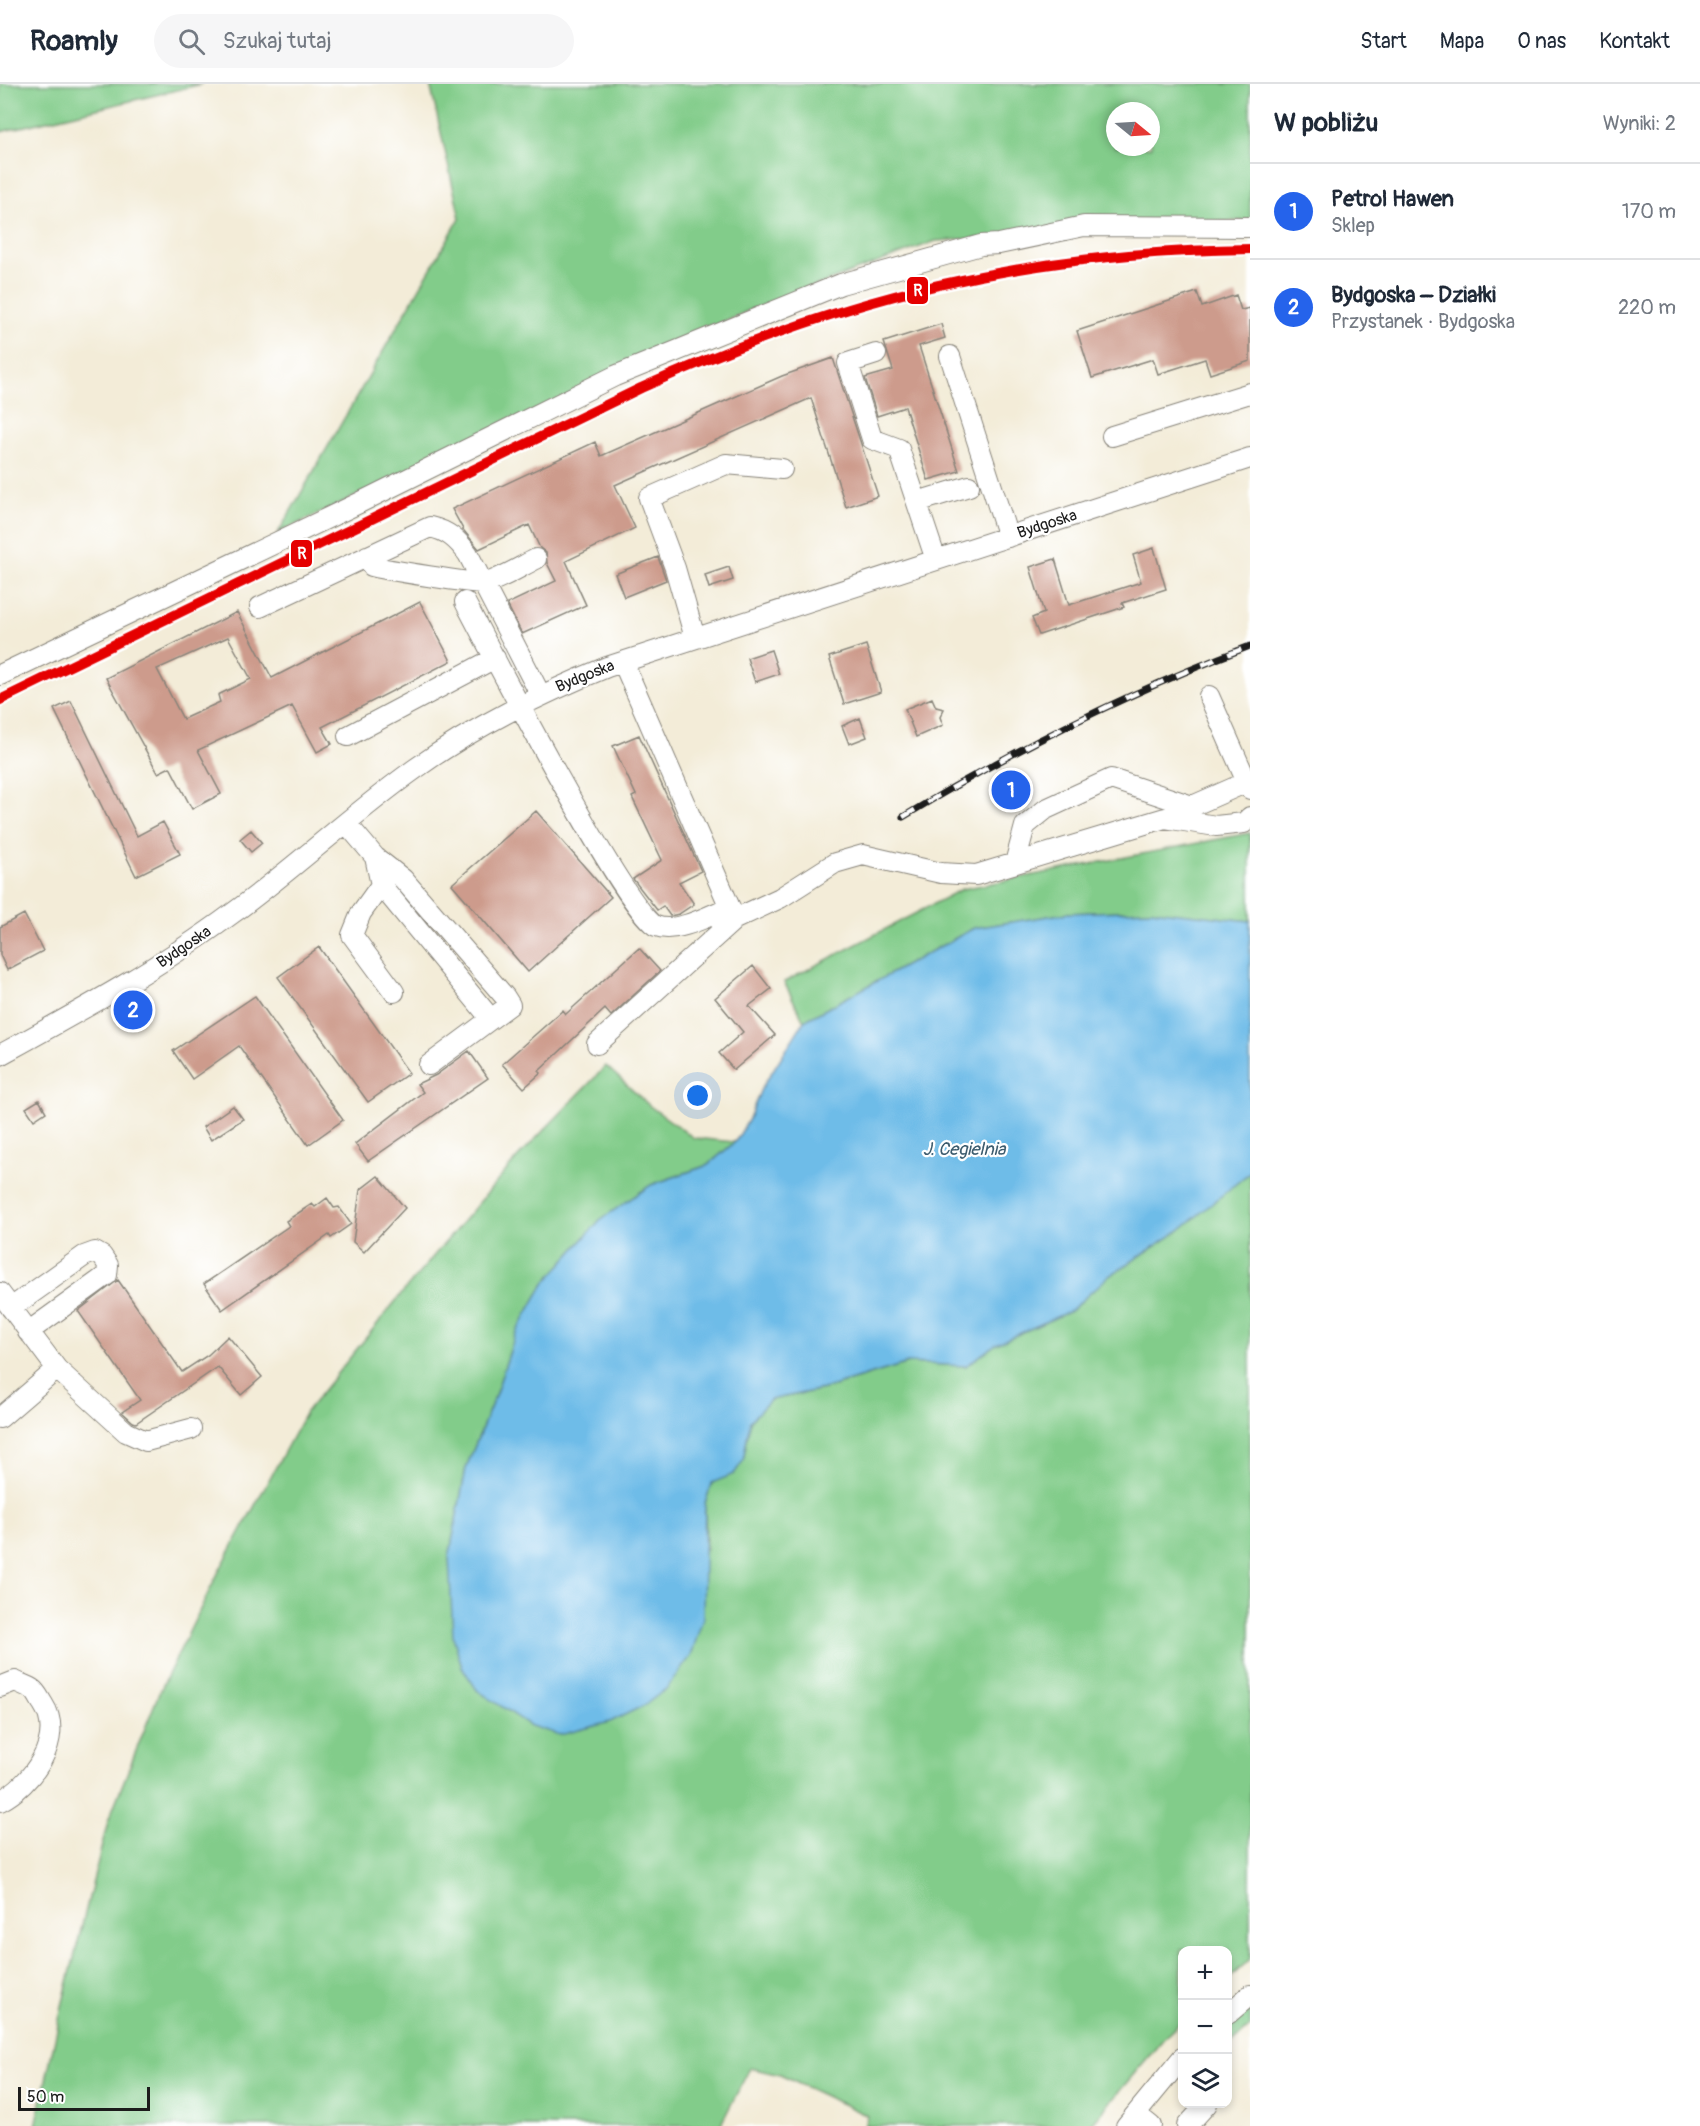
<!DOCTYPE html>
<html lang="pl">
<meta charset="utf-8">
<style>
body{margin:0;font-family:Pangolin,sans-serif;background:#f6f6f7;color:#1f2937}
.controls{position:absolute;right:18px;bottom:18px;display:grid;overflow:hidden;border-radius:12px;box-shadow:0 3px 9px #0003}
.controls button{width:54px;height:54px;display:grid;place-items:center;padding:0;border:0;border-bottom:2px solid #e0e1e3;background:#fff;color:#1f2937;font:30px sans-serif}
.compass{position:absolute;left:1106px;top:18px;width:54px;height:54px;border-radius:50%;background:#fff;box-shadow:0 3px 9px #0003;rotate:108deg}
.scale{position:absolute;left:18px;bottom:15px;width:132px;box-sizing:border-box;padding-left:6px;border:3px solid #1c1c1c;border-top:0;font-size:16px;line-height:21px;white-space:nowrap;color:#1c1c1c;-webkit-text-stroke:4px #fff;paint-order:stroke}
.you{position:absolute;left:698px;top:1012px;width:21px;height:21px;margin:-15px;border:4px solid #fff;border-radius:50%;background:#1a73e8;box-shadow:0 0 0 9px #1a73e833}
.badge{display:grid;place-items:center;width:39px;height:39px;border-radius:50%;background:#2563eb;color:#fff;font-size:20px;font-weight:700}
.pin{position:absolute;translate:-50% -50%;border:3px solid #fff;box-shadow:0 2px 6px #0006}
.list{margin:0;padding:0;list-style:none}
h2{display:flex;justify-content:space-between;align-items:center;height:78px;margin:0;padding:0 24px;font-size:26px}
h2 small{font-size:20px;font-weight:400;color:#747a83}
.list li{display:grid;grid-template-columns:39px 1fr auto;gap:18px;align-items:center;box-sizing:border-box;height:96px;padding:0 24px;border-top:2px solid #e0e1e3}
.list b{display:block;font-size:22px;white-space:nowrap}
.list p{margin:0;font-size:20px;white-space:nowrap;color:#747a83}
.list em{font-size:20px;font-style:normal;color:#747a83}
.icon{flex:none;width:33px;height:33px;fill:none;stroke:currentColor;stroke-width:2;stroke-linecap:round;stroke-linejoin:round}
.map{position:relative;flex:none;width:1250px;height:2042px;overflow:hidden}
header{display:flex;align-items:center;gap:36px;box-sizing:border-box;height:84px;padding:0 30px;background:#fff;border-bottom:2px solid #e0e1e3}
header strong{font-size:28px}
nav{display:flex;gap:33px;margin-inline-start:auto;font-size:21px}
.search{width:420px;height:54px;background:#f6f6f7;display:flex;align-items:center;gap:15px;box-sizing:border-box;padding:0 21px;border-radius:33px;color:#747a83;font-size:22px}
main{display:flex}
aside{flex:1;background:#fff}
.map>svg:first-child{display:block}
.green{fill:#82cc8a;stroke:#4f7453;stroke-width:1.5;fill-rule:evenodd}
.water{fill:#6ebce8;stroke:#456c82;stroke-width:1.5}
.building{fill:#cd9b8c;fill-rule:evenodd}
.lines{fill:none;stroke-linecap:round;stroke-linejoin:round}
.minor-casing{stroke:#88847a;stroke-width:22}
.minor{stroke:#fff;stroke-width:20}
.rail-casing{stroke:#1c1c1c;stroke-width:7}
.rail{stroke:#fff;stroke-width:4.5;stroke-dasharray:14;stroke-linecap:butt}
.rail-1-casing{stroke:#fff;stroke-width:15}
.rail-1{stroke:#e50000;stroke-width:10}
.labels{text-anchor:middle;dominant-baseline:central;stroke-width:4.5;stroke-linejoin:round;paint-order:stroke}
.street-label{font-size:16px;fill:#1c1c1c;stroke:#fff}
.water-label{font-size:18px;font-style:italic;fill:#3d5c6e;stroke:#fff}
.line-badge{stroke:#fff;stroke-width:2}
.badge-label{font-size:16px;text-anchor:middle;font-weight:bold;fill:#fff}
</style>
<header>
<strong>Roamly</strong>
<div class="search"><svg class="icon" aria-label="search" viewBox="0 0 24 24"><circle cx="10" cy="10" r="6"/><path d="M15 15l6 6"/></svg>Szukaj tutaj</div>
<nav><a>Start</a><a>Mapa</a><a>O nas</a><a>Kontakt</a></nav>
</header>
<main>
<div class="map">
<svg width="1250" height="2042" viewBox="0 0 1250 2042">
<rect width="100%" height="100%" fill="#fff"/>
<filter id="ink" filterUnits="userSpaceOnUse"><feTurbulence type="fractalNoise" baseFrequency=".0167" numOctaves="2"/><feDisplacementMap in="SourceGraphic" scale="12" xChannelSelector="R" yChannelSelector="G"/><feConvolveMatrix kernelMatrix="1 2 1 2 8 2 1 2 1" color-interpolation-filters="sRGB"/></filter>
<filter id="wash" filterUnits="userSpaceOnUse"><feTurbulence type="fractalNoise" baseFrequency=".008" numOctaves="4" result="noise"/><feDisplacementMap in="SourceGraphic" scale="24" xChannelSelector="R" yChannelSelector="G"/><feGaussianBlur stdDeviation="1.35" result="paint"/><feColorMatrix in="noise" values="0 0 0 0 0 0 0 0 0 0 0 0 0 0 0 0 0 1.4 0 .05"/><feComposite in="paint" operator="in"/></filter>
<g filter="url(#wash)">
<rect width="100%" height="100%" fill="#f3ecd8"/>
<path class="green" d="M0 0H202L0 48Z
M430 0H1250V136L936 157 750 226 278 449 460 134ZM1115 27H1151V63H1115Z
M1250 749V837L1151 826 1068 829 974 844 804 937 784 898 962 805Z
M606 982 651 1023 694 1054 735 1058 708 1081 651 1101 600 1136 544 1200 516 1249 495 1312 466 1384 449 1474 477 1606 531 1642 706 1465 705 1419 712 1399 743 1377 750 1337 770 1316 824 1305 908 1279 966 1282 996 1260 1070 1227 1109 1192 1180 1146 1250 1088V1875L1228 1896V1866H1182V1937L1166 1952 1090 2042H864L868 2032 780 1991 750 1984 720 2042H36L62 1922 108 1737 159 1609 218 1489 306 1328 403 1208 517 1074Z
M1250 1922V1943L1228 1963V1941Z"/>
<path class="water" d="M1151 826 1250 837V1088L1180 1146 1109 1192 1070 1227 996 1260 966 1282 908 1279 823 1305 770 1316 750 1337 743 1377 734 1390 712 1399 705 1419 703 1534 691 1572 667 1604 645 1621 610 1638 560 1651 531 1642 477 1606 462 1583 453 1552 449 1474 466 1384 495 1312 516 1249 544 1200 600 1136 651 1101 708 1081 735 1058 748 1037 761 1005 804 937 974 844 1068 829Z"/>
<g id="blocks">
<path class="building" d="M1197 208 1202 223 1236 211 1241 226 1250 224V277L1210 290 1205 275 1158 290 1153 275 1092 294 1077 247Z
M941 240 945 254 919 262 959 387 928 396 905 323 877 332 865 294 893 286 884 258Z
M833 274 878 412 846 423 811 314 615 401 635 444 566 477 586 521 522 550 507 520 556 497 547 479 546 469 540 464 529 441 479 465 464 447 452 425 595 358 601 372 782 292Z
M1154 464 1166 505 1122 519 1124 523 1039 551 1032 534 1044 529 1030 483 1055 475 1069 521 1141 498 1133 471Z
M658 473 666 496 624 513 615 490Z
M729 483 733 496 709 504 705 491Z
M420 518 451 577 322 643 332 660 317 668 292 622 198 666 221 710 192 725 170 683 158 689 106 594 237 528 272 594ZM228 553 251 595 218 611 220 618 183 635 157 585Z
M866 561 881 608 844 620 829 573Z
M771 566 779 590 755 598 747 574Z
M932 614 936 623 944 625 940 633 943 641 916 653 905 625Z
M71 617 137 752 163 738 180 770 136 792 54 625Z
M860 634 867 653 849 660 842 642Z
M639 651 701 787 679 798 694 820 679 830 670 832 663 822 657 826 633 795 662 776 632 713 636 711 613 662Z
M536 727 611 813 528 888 452 800Z
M251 746 262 759 251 768 240 755Z
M24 830 43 867 7 886 0 871V843Z
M319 863 409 989 368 1018 278 893Z
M639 864 660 887 611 932 605 925 539 987 541 989 524 1004 502 980 563 926 566 930Z
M753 882 771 905 749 922 775 951 734 986 719 969 743 948 715 914Z
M255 912 343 1036 308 1061 239 962 192 995 173 967Z
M469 967 488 994 368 1077 355 1060 423 1008 417 1000 436 991Z
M39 1016 46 1028 34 1036 26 1024Z
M233 1022 243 1035 211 1056 203 1043Z
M378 1092 405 1124 364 1168 353 1158 360 1106Z
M327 1114 334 1124 339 1123 351 1140 331 1154 329 1151 222 1226 204 1200 289 1142 286 1137 312 1120 315 1123Z
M118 1196 182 1288 208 1271 228 1252 262 1293 241 1311 218 1283 136 1339 133 1338 122 1328 140 1316 78 1227Z"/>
</g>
</g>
<g filter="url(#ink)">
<use href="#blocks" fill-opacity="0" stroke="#88847a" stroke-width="1.5"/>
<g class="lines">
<g class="minor-casing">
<path id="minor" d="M876 270 848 279 872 355 899 365 936 476
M950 272 1008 453
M1112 352 1250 309
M917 418 969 402
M367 472 372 482C381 485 480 501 486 499 503 494 520 483 536 475
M465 518C488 562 627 831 656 842 677 850 710 831 730 823
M260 523 430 443C448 447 457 455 468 470L540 610
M695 554 675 484 649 414 726 380 782 385
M623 578 735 835 780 814 835 779 863 771 941 789 976 791 1165 734 1216 742 1244 739 1250 733
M0 591 359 419 615 292 841 200 981 161 999 160 1084 142 1250 143
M1209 612 1250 705
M348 652 495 574
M1181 727 1247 698
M347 740 375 773 381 801 491 935 429 981
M375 773 403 795 505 913 510 921 491 935
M1015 779 1025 742 1046 725 1111 695 1192 722
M381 801 361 829 352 851 394 908
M597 960 735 835
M0 971C80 927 159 884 233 829 295 784 352 730 415 685 475 642 539 611 607 583L1250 374
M0 1209 57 1285 126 1348 146 1357 191 1345
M11 1224 84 1172 95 1168 102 1172 108 1181 107 1191 28 1248
M0 1334 57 1285
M0 1603 15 1597C21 1600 28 1602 32 1605 37 1608 40 1616 43 1620 66 1655 31 1701 0 1717
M1228 1930 1250 1911
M1136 2030 1151 2042
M1126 2042 1182 1974
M1187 2042 1207 2020"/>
</g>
<use href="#minor" class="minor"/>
<g class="rail-casing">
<path id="rail" d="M903 733C1014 665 1129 608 1250 562"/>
</g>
<use href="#rail" class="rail"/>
<g class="rail-1-casing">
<path id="rail-1" d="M0 616 641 304C845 212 1026 168 1250 165"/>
</g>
<use href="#rail-1" class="rail-1"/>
</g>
</g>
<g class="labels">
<g class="street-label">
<text transform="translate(1047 440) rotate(-18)">Bydgoska</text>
<text transform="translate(585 592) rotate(-22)">Bydgoska</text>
<text transform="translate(184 863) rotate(-34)">Bydgoska</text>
</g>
<g class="water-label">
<text x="964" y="1065">J. Cegielnia</text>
</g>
</g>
<g class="line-badge">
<rect x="906" y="192" width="23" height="29" rx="6" fill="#e50000"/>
<rect x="290" y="455" width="23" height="29" rx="6" fill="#e50000"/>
</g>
<g class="badge-label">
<text x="918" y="212">R</text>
<text x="302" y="475">R</text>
</g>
</svg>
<div class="controls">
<button>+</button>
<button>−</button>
<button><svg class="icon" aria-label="layers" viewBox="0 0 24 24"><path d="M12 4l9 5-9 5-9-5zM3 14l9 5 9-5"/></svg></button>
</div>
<svg class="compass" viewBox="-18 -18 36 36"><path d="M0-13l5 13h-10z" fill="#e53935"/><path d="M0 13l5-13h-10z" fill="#747a83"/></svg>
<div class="scale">50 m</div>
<div class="you"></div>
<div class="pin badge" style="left:1011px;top:706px">1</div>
<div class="pin badge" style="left:133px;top:926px">2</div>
</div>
<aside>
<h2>W pobliżu<small>Wyniki: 2</small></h2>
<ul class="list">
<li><span class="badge">1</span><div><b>Petrol Hawen</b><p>Sklep</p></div><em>170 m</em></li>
<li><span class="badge">2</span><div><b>Bydgoska – Działki</b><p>Przystanek · Bydgoska</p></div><em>220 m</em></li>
</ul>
</aside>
</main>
